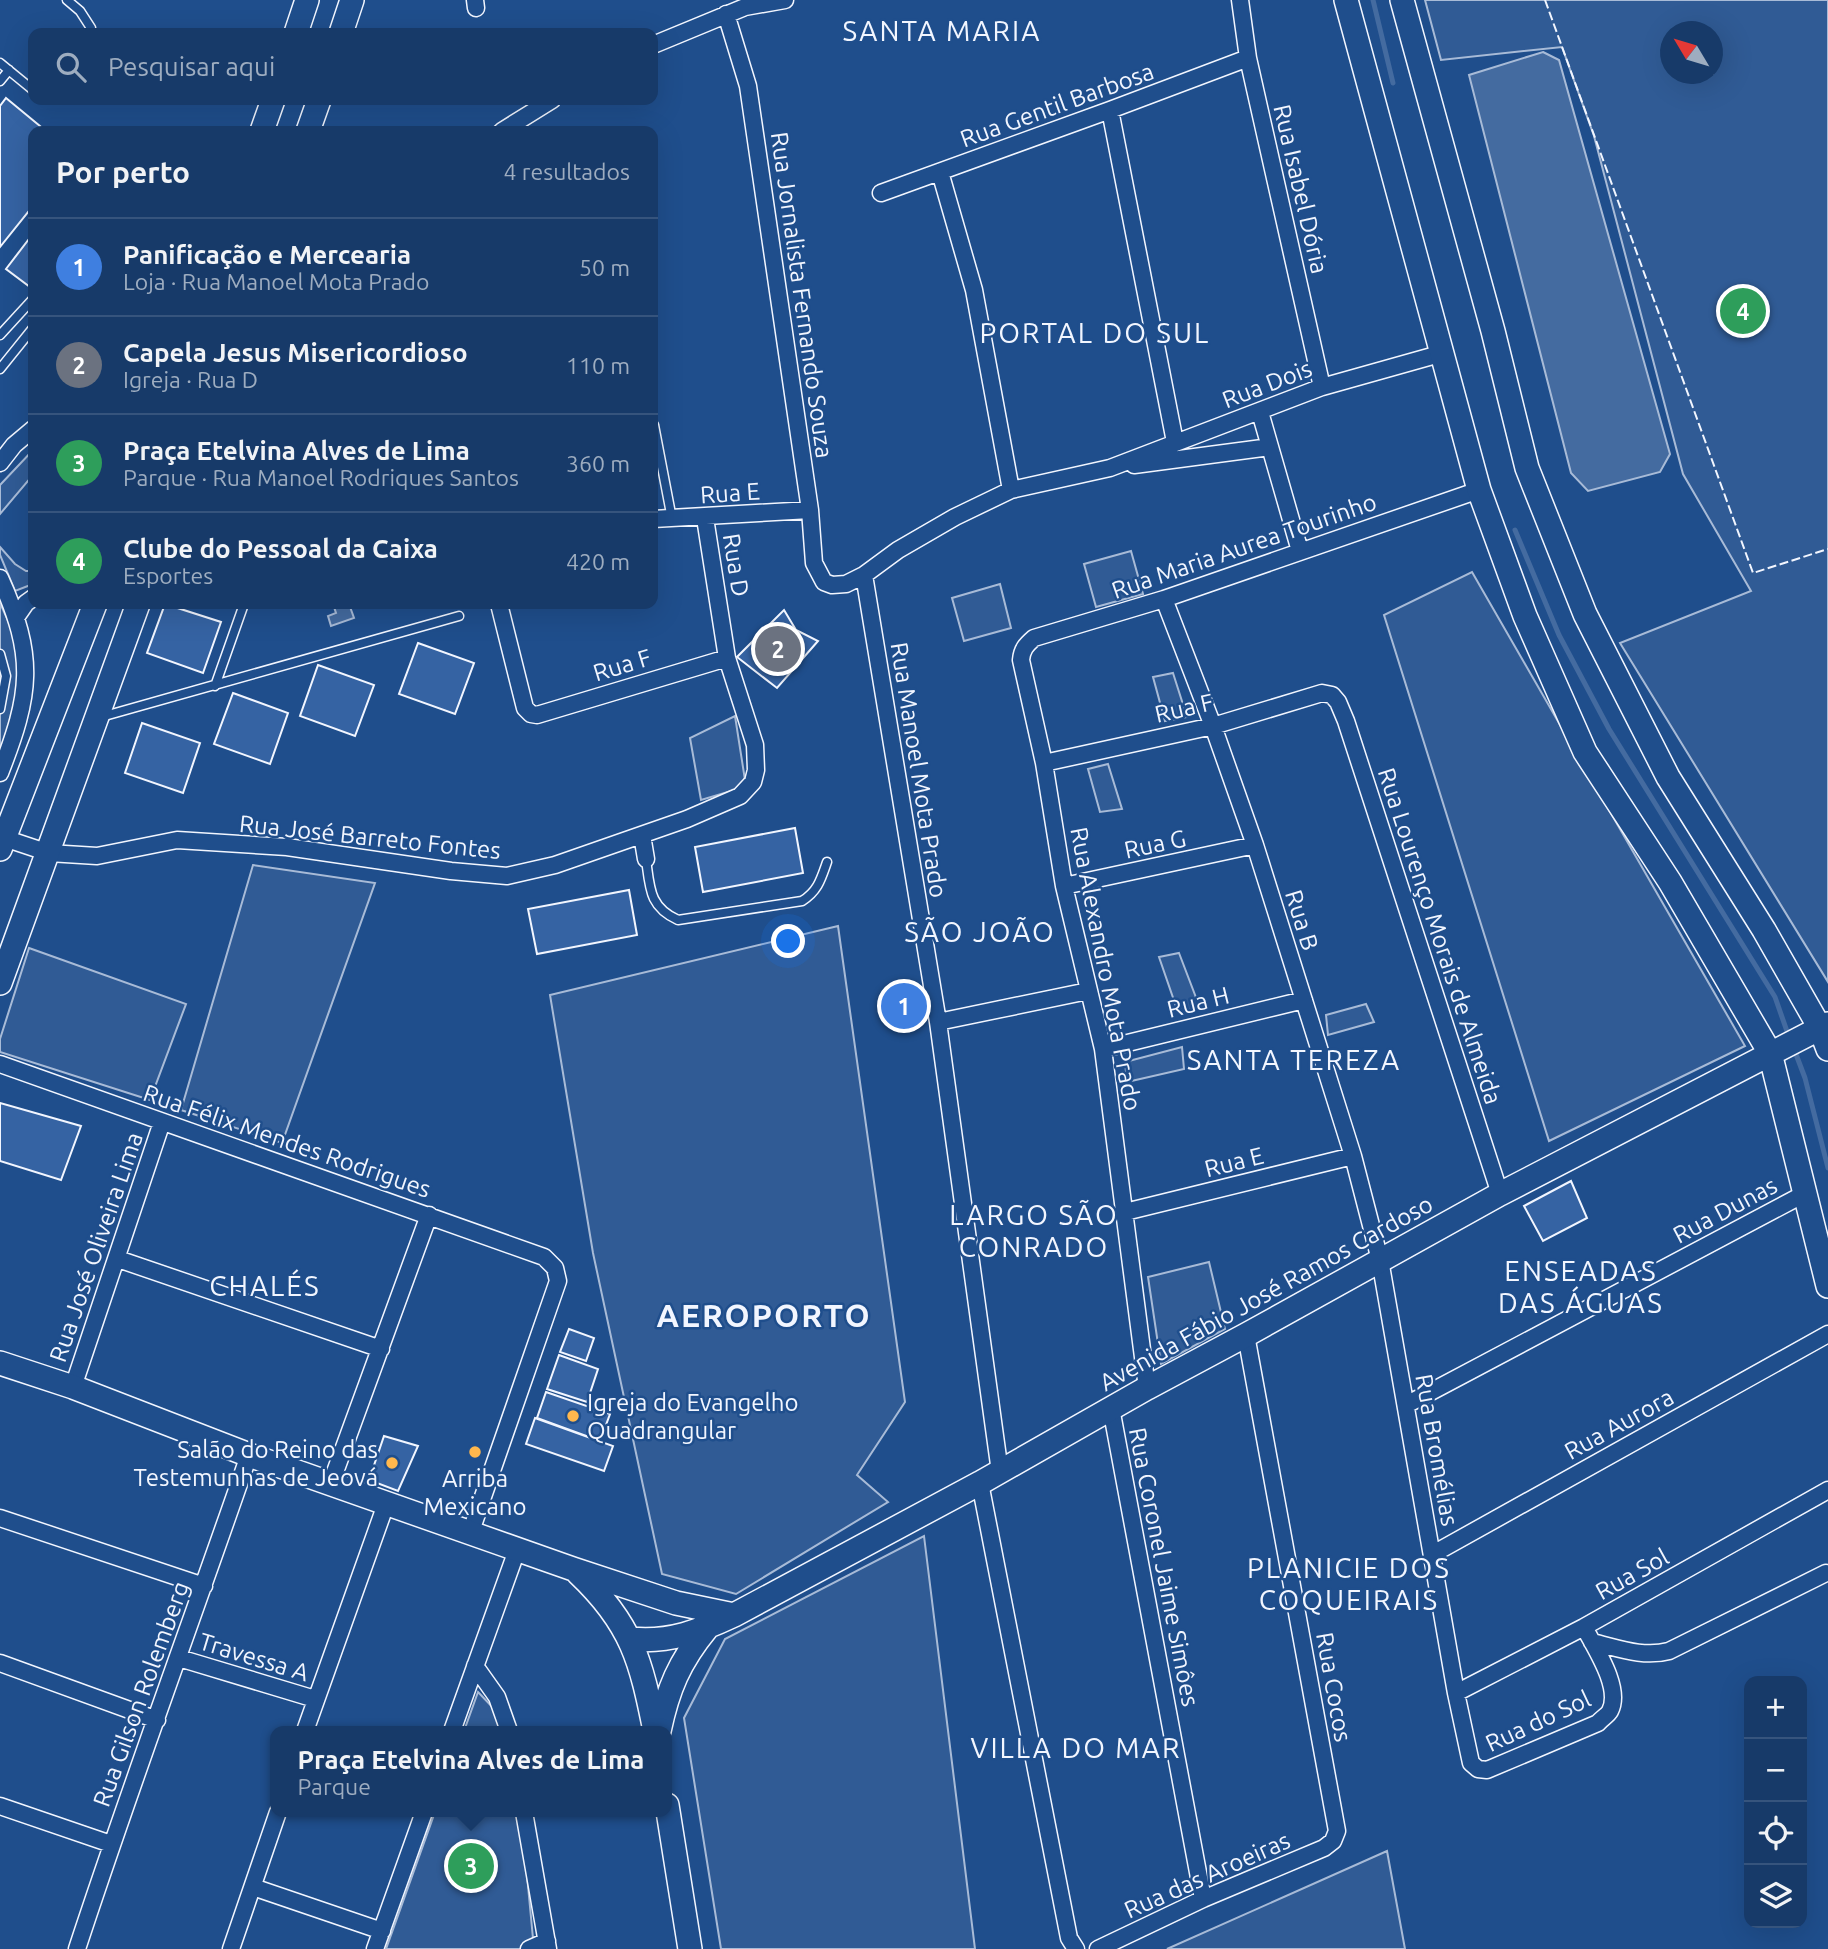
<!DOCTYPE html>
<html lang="pt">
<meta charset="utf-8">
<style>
body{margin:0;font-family:Ubuntu,sans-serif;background:#20416f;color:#f1f3f6}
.controls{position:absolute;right:21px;bottom:21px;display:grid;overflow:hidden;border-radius:14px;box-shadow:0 7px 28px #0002}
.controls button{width:63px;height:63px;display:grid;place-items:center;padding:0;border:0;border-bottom:2px solid #36547d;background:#173a69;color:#f1f3f6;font:35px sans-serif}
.compass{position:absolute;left:1660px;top:21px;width:63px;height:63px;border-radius:50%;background:#173a69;box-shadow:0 7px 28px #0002;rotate:308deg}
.you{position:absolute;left:789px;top:942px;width:24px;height:24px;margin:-18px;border:5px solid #fff;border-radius:50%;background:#1a73e8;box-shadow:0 0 0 10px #1a73e833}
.badge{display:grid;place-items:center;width:46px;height:46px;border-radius:50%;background:#ffb74d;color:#fff;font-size:23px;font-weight:700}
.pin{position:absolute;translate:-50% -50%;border:4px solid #fff;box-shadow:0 2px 7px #0006}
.popup{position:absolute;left:270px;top:1726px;width:402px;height:91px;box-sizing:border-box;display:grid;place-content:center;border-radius:14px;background:#173a69;filter:drop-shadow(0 2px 5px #0005);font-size:23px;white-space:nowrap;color:#9eadc0}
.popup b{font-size:26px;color:#f1f3f6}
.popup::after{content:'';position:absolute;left:50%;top:100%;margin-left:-14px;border:14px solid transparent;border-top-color:#173a69}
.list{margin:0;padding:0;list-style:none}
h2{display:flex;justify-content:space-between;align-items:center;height:91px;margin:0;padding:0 28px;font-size:30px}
h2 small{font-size:23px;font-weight:400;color:#9eadc0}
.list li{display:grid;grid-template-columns:46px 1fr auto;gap:21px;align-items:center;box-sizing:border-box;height:98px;padding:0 28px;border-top:2px solid #36547d}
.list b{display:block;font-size:26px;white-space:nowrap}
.list p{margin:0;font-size:23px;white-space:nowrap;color:#9eadc0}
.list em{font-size:23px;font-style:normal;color:#9eadc0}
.icon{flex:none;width:38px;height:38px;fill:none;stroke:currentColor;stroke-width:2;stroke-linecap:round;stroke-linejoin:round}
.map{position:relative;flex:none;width:1828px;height:1949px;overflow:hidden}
.search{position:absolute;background:#173a69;box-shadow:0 7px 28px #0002;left:28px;top:28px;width:630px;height:77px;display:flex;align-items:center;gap:18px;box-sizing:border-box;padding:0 24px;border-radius:14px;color:#9eadc0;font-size:26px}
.panel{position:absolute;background:#173a69;box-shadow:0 7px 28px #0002;left:28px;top:126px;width:630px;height:483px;border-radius:14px}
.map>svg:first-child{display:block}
.built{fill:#305b95;stroke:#a8bbd7;stroke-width:2;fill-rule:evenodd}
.water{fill:#446ba0;stroke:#a8bbd7;stroke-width:2}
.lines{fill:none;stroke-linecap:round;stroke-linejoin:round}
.stream{stroke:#446ba0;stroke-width:5}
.building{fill:#3563a3;stroke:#f2f6ff;stroke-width:2}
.lane-casing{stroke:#f2f6ff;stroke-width:11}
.street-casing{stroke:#f2f6ff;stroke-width:19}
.secondary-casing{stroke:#f2f6ff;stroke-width:26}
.lane{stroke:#1f4e8c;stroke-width:8}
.street{stroke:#1f4e8c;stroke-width:16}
.secondary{stroke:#1f4e8c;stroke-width:23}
.fence{stroke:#f2f6ff;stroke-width:2;stroke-dasharray:9 3.5;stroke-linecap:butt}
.poi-dot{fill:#ffb74d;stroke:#1f4e8c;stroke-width:2.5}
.labels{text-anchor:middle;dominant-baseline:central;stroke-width:5;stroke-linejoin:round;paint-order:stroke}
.street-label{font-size:24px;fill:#f2f6ff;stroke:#1f4e8c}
.poi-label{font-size:24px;fill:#f2f6ff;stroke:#1f4e8c;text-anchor:start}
.quarter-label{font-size:28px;letter-spacing:2px;fill:#f2f6ff;stroke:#1f4e8c}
.district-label{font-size:32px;font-weight:bold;letter-spacing:2px;fill:#f2f6ff;stroke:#1f4e8c}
</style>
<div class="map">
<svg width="1828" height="1949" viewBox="0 0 1828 1949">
<rect width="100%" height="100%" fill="#1f4e8c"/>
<path class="built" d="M1425 0H1828V982L1620 643 1751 591 1683 474 1594 136 1562 47 1441 60ZM1671 32H1713V74H1671Z
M33 450V475L0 514V485Z
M0 547 15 564 26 571H33V584L15 591 0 555Z
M1131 551 1143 594 1096 607 1084 564Z
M1472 572 1745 1046 1549 1141 1384 615Z
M1000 584 1011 628 964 641 952 598Z
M0 603 16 638 21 666 12 725 0 756Z
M1173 673 1187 717 1165 721 1153 677Z
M735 716 745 780 738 789 701 800 690 738Z
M1108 764 1122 809 1100 812 1088 769Z
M253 865 375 883 282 1143 181 1110Z
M838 926 905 1402 857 1475 888 1502 736 1594 662 1574 593 1253 550 995Z
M29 948 186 1004 150 1100 0 1052V1039Z
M1179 953 1200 1008 1178 1012 1159 957Z
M1366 1004 1374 1022 1328 1035 1326 1015Z
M1182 1047 1184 1069 1127 1082 1125 1062Z
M1209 1262 1225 1329 1161 1364 1148 1277Z
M924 1536 975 1949H721L684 1718 725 1639Z
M478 1692 499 1714 504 1731H464Z
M435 1812H521L534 1949H386Z
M1387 1851 1405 1949H1167Z"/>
<path class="water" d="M1543 52 1559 60 1670 454 1660 472 1588 491 1571 473 1469 75Z
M333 604H349L354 618 331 626 328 616 336 613Z"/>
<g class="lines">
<path class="stream" d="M1373 0 1393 83
M1515 530 1559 635 1609 729 1775 997 1789 1037
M1794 1049 1805 1078 1828 1168"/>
</g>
<path class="building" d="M6 98 46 131H33V206L0 247V106Z
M32 235 33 282 30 287 6 269Z
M165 604 221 622 203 673 147 653Z
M784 610 796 630 818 641 777 688 737 657Z
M418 643 474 663 455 714 399 694Z
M318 665 374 685 355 736 300 716Z
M233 693 288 713 270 764 214 744Z
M142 723 200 743 183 793 125 773Z
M795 828 803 873 703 892 695 847Z
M629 890 637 935 537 954 528 909Z
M0 1103 81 1126 61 1180 0 1161Z
M1571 1181 1587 1218 1543 1241 1524 1206Z
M569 1329 594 1338 586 1361 560 1352Z
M559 1355 598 1369 587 1402 547 1389Z
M546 1392 610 1414 600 1441 537 1418Z
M535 1418 613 1446 604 1471 526 1444Z
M384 1436 418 1446 398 1491 369 1480Z"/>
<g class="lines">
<g class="lane-casing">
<path id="lane" d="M67 0 80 11 91 28 90 33
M0 63 33 90
M0 81 9 70
M0 335 33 299
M0 369 33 328
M654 425 672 519
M0 654 6 676 0 709
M215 686 244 604
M101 717 459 616
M646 859C650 888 649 907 678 920L802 901C818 891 821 879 827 862"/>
</g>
<g class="street-casing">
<path id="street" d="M475 0 476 8
M1240 0 1248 58 1322 387
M726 14 748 86 810 510 814 563 824 582 832 585 846 584 864 575 898 550 955 517 1011 490 1110 468 1322 387 1443 353
M653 45 745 7 785 0
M1110 110 1175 442
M502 131 552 100
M940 172 974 290 1011 490
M881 193 1110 110 1248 58
M1260 412 1300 551
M0 463 14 445 33 429
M1134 465 1270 447
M653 519 810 510
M864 575 938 1022 1000 1472
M0 578C36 657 31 694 0 773
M1164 599 1213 726 1255 845 1353 1156 1380 1260 1456 1693 1471 1763 1478 1769 1487 1770 1598 1723C1601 1719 1608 1715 1610 1711 1622 1688 1595 1648 1584 1627
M499 604 525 708 531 714 537 715 727 658
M17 616 26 603 33 598
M1044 763 1213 726 1322 693 1332 695 1338 702 1346 721 1500 1194
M642 835 646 859
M4 838 49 853 97 856 177 840 287 847 451 871 507 876 555 865 687 819 740 796 753 782 756 770 755 745 727 658 705 518
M1064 886 1255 845
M938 1022 1088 991
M1103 1049 1304 1000
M0 1064 544 1257 555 1268 558 1281 470 1534
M1125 1212 1353 1156
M118 1259 381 1349
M73 1387 162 1122
M1147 1388 1103 1049 1064 886 1044 763 1021 660C1022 649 1026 645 1034 638L1164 599 1479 490
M1406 1405 1806 1193
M1111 1408 1203 1899
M331 1483 429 1215
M980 1483 1069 1938 1076 1949
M0 1518 204 1586
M1433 1554 1828 1334
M1592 1642C1618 1648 1643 1658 1669 1651L1826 1573
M179 1658 315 1699
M0 1663 157 1720
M475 1666 497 1697 509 1731
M1456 1693 1584 1627 1828 1490
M305 1731 386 1504
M452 1731 517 1550
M0 1806 111 1844
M524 1812 548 1949
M253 1887 382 1931
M77 1949C131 1784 192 1620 249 1455
M231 1949 278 1812
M375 1949 424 1812
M529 1949 547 1941
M1098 1949 1203 1899 1324 1848 1333 1841 1337 1831 1246 1335"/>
</g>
<g class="secondary-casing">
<path id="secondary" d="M1346 0 1479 490 1525 616 1585 752 1670 882 1770 1053 1828 1286
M1402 0 1493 331 1527 468 1585 614 1668 777 1764 930 1820 1028 1828 1049
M296 33 307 0
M341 33 352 0
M262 131 273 100
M308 131 319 100
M0 849 95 604
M0 983 138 604
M0 1363 73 1387 249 1455 573 1569 676 1603 734 1615
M578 1573C632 1624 641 1661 655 1731
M631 1639C669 1643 700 1631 734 1615L980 1483 1147 1388 1246 1335 1500 1194 1828 1024
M659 1731C668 1689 679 1662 707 1628
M667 1805 690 1949"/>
</g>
<use href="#lane" class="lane"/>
<use href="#street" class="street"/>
<use href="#secondary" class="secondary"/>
<path class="fence" d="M1545 0 1753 573 1828 549"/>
</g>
<g class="poi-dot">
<circle cx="573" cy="1416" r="7"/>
<circle cx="475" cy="1452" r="7"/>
<circle cx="392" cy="1463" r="7"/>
</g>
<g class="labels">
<g class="street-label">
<text transform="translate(1057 105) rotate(-20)">Rua Gentil Barbosa</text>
<text transform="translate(1301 189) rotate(77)">Rua Isabel Dória</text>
<text transform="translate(802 295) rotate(82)">Rua Jornalista Fernando Souza</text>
<text transform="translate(1267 384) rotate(-21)">Rua Dois</text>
<text transform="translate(730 493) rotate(-4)">Rua E</text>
<text transform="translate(1244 546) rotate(-19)">Rua Maria Aurea Tourinho</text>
<text transform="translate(736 565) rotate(81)">Rua D</text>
<text transform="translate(622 665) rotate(-17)">Rua F</text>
<text transform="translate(1184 708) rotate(-13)">Rua F</text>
<text transform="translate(919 770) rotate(81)">Rua Manoel Mota Prado</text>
<text transform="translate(370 837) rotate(6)">Rua José Barreto Fontes</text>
<text transform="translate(1155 844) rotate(-12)">Rua G</text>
<text transform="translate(1302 920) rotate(73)">Rua B</text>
<text transform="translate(1440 936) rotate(72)">Rua Lourenço Morais de Almeida</text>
<text transform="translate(1106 969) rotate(79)">Rua Alexandro Mota Prado</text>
<text transform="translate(1198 1002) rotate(-14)">Rua H</text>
<text transform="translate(287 1141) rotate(19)">Rua Félix Mendes Rodrigues</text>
<text transform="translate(1234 1162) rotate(-14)">Rua E</text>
<text transform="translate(1725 1210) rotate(-28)">Rua Dunas</text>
<text transform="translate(96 1247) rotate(-71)">Rua José Oliveira Lima</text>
<text transform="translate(1266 1293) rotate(-29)">Avenida Fábio José Ramos Cardoso</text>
<text transform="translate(1619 1424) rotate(-29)">Rua Aurora</text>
<text transform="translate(1437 1450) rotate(80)">Rua Bromélias</text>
<text transform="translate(1164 1567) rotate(79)">Rua Coronel Jaime Simôes</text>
<text transform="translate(1632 1574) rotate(-29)">Rua Sol</text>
<text transform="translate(254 1657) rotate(17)">Travessa A</text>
<text transform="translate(1334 1687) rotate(80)">Rua Cocos</text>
<text transform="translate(141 1694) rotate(-70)">Rua Gilson Rolemberg</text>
<text transform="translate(1538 1721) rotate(-25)">Rua do Sol</text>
<text transform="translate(1207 1875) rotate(-24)">Rua das Aroeiras</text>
</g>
<g class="poi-label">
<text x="587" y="1402">Igreja do Evangelho<tspan x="587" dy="28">Quadrangular</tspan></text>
<text x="378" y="1449" text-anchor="end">Salão do Reino das<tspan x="378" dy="28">Testemunhas de Jeová</tspan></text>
<text x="475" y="1478" text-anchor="middle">Arriba<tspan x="475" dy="28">Mexicano</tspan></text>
</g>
<g class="quarter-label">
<text x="942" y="30">SANTA MARIA</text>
<text x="1095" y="332">PORTAL DO SUL</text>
<text x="980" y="931">SÃO JOÃO</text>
<text x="1294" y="1059">SANTA TEREZA</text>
<text x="1034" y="1214">LARGO SÃO<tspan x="1034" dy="32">CONRADO</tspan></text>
<text x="1581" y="1270">ENSEADAS<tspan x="1581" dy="32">DAS ÁGUAS</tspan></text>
<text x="265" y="1285">CHALÉS</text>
<text x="1349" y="1567">PLANICIE DOS<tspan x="1349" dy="32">COQUEIRAIS</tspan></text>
<text x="1076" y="1747">VILLA DO MAR</text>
</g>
<g class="district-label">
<text x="764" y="1315">AEROPORTO</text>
</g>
</g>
</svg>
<div class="controls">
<button>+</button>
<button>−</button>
<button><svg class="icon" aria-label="locate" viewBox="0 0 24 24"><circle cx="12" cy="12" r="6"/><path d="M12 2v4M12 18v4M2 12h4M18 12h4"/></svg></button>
<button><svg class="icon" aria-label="layers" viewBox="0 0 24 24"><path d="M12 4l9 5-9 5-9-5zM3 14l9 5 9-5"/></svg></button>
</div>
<svg class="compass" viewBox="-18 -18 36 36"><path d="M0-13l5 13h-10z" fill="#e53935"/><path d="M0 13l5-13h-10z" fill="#9eadc0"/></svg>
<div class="you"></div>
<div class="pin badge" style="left:904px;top:1006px;background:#3f7fe0">1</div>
<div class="pin badge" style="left:778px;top:649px;background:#6b7280">2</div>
<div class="pin badge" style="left:471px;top:1866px;background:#2e9e5b">3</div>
<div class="popup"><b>Praça Etelvina Alves de Lima</b>Parque</div>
<div class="pin badge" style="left:1743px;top:311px;background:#2e9e5b">4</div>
<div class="search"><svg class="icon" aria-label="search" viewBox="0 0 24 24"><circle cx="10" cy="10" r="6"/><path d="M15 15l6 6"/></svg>Pesquisar aqui</div>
<section class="panel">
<h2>Por perto<small>4 resultados</small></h2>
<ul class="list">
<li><span class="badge" style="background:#3f7fe0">1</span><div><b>Panificação e Mercearia</b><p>Loja · Rua Manoel Mota Prado</p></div><em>50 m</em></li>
<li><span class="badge" style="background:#6b7280">2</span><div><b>Capela Jesus Misericordioso</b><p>Igreja · Rua D</p></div><em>110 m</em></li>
<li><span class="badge" style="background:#2e9e5b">3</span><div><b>Praça Etelvina Alves de Lima</b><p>Parque · Rua Manoel Rodriques Santos</p></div><em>360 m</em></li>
<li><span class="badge" style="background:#2e9e5b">4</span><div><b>Clube do Pessoal da Caixa</b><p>Esportes</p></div><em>420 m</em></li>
</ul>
</section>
</div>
